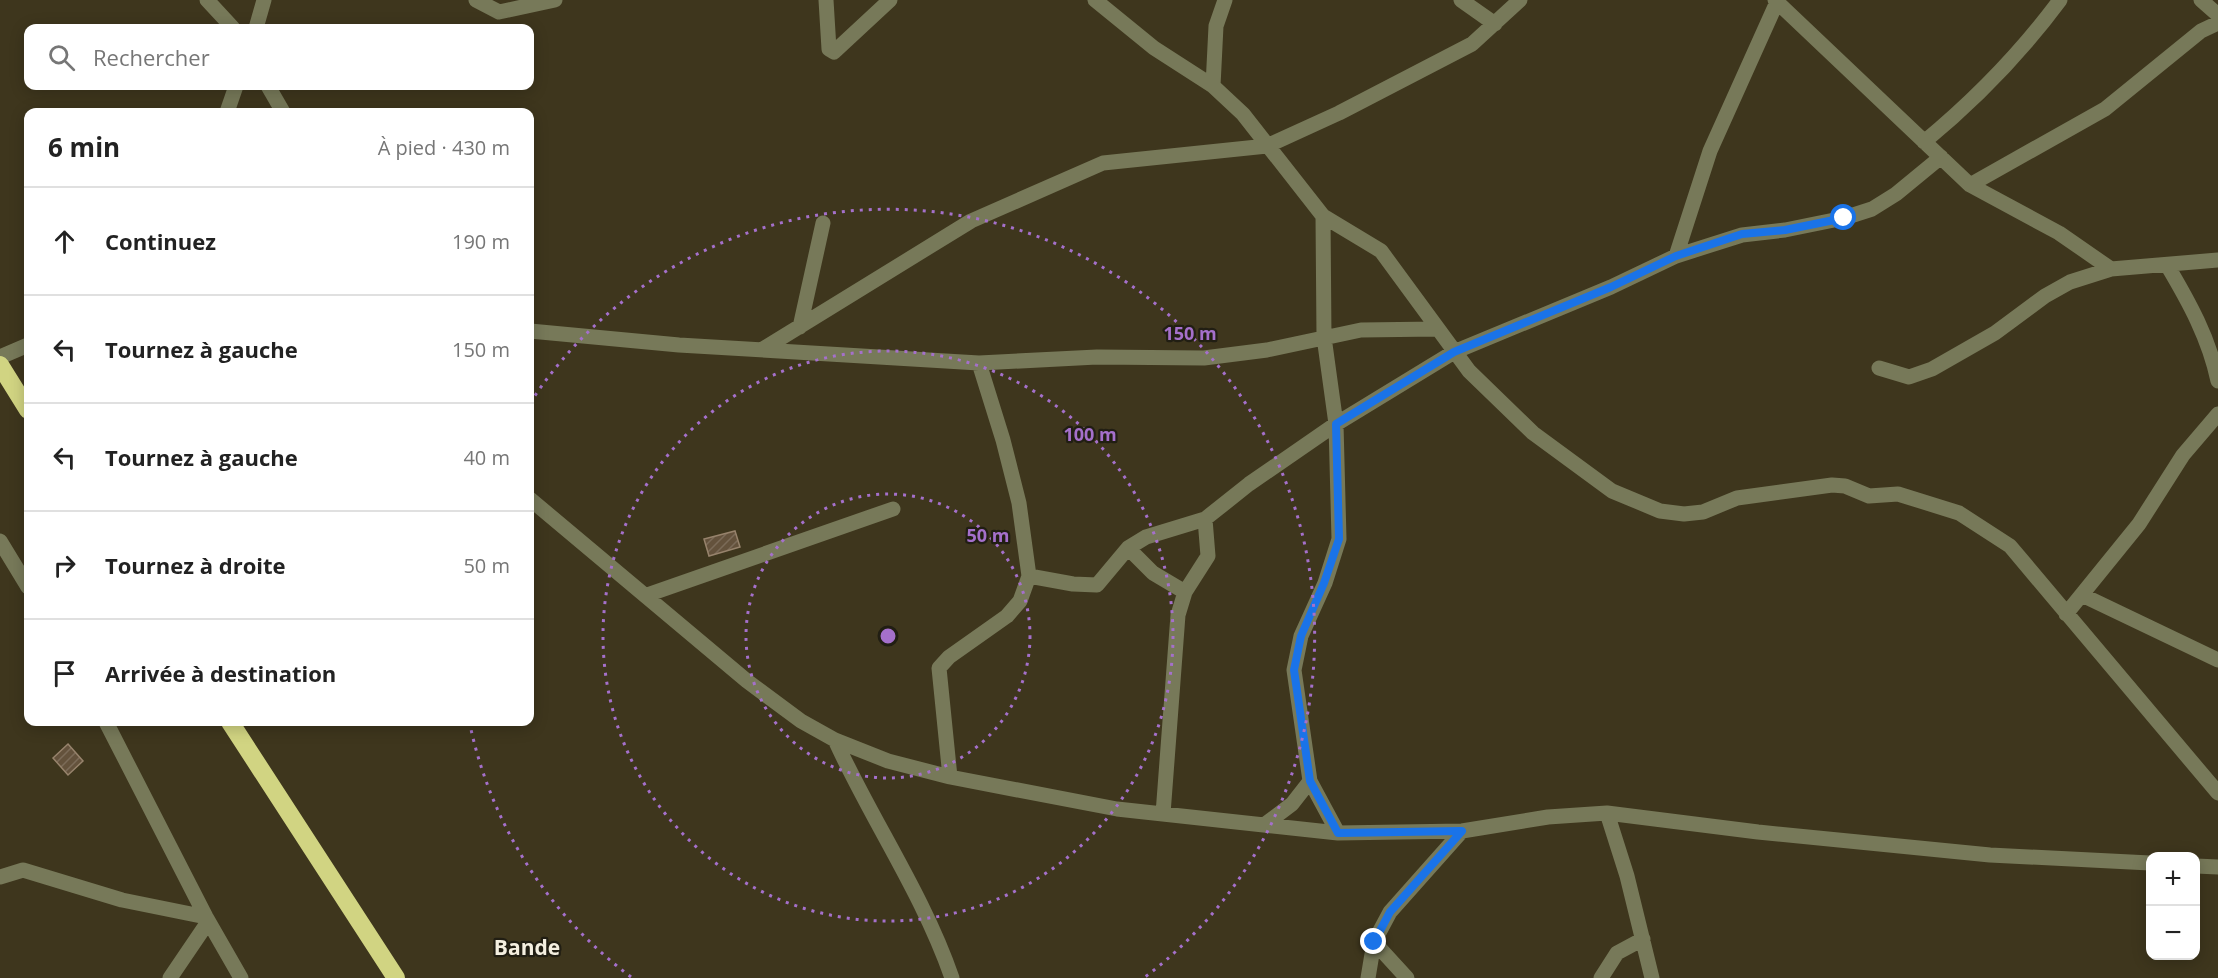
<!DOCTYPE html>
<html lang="fr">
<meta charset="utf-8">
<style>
body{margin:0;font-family:"Open Sans",sans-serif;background:#f6f6f6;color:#222}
.controls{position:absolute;right:18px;bottom:18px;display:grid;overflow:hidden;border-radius:12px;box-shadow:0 3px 15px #0003}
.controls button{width:54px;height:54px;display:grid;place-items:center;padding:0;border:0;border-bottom:2px solid #e0e0e0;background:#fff;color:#222;font:30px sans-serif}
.stop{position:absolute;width:18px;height:18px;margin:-14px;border:4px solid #1a73e8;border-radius:50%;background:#fff}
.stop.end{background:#1a73e8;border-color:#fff;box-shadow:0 2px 6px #0008}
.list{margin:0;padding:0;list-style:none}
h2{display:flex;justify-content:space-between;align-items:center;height:78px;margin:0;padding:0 24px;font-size:26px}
h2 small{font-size:20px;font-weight:400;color:#767676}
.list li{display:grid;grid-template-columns:39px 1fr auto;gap:18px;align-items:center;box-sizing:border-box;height:108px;padding:0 24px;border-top:2px solid #e0e0e0}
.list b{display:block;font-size:22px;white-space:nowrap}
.list em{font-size:20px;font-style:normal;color:#767676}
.icon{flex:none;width:33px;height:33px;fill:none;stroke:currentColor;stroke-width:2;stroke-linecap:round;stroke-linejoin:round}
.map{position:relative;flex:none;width:2218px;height:978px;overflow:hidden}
.search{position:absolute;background:#fff;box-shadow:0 3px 15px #0003;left:24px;top:24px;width:510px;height:66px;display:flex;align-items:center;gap:15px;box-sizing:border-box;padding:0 21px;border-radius:12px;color:#767676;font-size:22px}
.panel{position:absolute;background:#fff;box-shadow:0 3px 15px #0003;left:24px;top:108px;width:510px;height:618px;border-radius:12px}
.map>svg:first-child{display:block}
.building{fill:url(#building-hatch);stroke:#97836c;stroke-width:1.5}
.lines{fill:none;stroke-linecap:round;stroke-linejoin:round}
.minor{stroke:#777959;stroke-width:15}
.highway{stroke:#d1d482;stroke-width:18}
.route{stroke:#1a73e8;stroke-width:8}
.ring{fill:none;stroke:#a570cb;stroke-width:3;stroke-dasharray:3 6}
.labels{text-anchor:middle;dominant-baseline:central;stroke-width:4.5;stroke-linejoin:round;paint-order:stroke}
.quarter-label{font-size:21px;font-weight:bold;fill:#f4efe0;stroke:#211e13}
.centre{fill:#a570cb;stroke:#211e13;stroke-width:3}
.ring-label{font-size:18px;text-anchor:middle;font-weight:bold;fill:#a570cb;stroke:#211e13;stroke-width:4.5;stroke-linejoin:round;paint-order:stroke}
</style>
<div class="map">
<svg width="2218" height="978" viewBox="0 0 2218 978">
<defs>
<pattern id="building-hatch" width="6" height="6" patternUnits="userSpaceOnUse" patternTransform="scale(1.5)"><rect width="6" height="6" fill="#64523c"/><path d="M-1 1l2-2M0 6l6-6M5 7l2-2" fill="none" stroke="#7b6b58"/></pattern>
</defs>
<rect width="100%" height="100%" fill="#3e361d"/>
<path class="building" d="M735 531 740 547 709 556 704 539Z
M68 744 83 761 68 775 53 758Z"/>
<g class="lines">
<path class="minor" d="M207 0 233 28
M476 0 499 12 555 0
M826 0 829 49 834 52 890 0
M1095 0 1154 48 1213 86 1243 114 1323 216 1381 251 1469 371 1533 433 1612 491 1660 511 1684 514 1703 512 1737 498 1832 485 1845 486 1869 496 1898 494 1959 513 2010 546 2218 793
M1461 0 1495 24
M1775 0 1970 185 2059 233 2111 269
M2201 0 2218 15
M256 28 264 0
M268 86 283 112
M1213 86 1216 26 1225 0
M227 112 236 86
M1924 142C1976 99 2020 54 2060 0
M1970 185 2105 109 2201 31 2218 23
M1323 216 1324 337 1336 424 1339 539 1325 583 1301 636 1294 670 1310 781 1338 833
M1676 256 1710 151 1777 2
M2167 265C2189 302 2209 338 2218 381
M800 327 823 223
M530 331 679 345 979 363 1097 357 1204 358 1267 350 1361 330 1437 329
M763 349 971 221 1103 163 1267 146 1339 113 1472 44 1520 0
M0 357 28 345
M1879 368 1909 377 1932 369 1995 333 2045 296 2070 282 2111 269 2218 260
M530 499 747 681 801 721 835 740 888 761 950 777 1117 809 1338 833 1462 831 1548 817 1607 813 1758 832 1990 855 2150 863
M0 541 28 587
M1128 548 1153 573 1185 592
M1029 576 1073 584 1097 585 1128 548 1146 537 1205 519 1249 484 1336 424 1454 352 1611 287 1676 256 1742 235 1785 230 1844 218 1872 209 1896 194 1941 157
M647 595 893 509
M2082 595 2218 660
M2066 614 2139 524 2183 455 2218 414
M106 722 206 917 241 978
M835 740C872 821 923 894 952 978
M950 777 939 668 949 657 1007 616 1020 601 1029 576 1019 503 1003 440 979 363
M1607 813 1627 876 1652 978
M1163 814 1178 615 1185 592 1208 556 1205 519
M1264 825 1292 804 1310 781
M2196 866 2218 867
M0 877 23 870 122 900 206 917
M1374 942 1407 978
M170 978 208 922
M1368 978 1374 942 1390 912 1462 831
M1601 978 1617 953 1643 939"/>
<path class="highway" d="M0 365 28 410
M230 722 396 978"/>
</g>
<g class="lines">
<path class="route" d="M1374 942 1390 912 1462 831 1338 833 1310 781 1294 670 1301 636 1324 583 1339 539 1336 424 1454 352 1611 287 1676 256 1742 234 1785 230 1844 218"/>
</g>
<g class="ring">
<circle cx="888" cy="636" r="142"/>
<circle cx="888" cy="636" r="285"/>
<path d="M631 977A427 427 0 0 1 470 725M530 403A427 427 0 1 1 1145 977"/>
</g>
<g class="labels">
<g class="quarter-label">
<text x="527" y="947">Bande</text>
</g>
</g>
<circle cx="888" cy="636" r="9" class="centre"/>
<g class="ring-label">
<text x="1190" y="340">150 m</text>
<text x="1090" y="441">100 m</text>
<text x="988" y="542">50 m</text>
</g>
</svg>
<div class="controls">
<button>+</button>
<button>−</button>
</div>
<div class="stop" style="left:1844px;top:218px"></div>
<div class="stop end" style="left:1374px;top:942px"></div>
<div class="search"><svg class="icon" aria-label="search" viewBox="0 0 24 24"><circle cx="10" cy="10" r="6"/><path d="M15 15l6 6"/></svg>Rechercher</div>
<section class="panel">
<h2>6 min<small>À pied · 430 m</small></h2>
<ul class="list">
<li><svg class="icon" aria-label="ahead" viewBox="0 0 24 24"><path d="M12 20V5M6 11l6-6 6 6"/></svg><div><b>Continuez</b></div><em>190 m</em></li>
<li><svg class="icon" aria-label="left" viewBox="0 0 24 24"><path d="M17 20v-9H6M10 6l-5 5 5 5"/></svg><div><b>Tournez à gauche</b></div><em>150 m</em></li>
<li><svg class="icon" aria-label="left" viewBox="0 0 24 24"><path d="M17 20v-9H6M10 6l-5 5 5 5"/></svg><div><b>Tournez à gauche</b></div><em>40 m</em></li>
<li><svg class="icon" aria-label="right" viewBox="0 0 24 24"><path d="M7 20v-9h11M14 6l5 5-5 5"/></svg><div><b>Tournez à droite</b></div><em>50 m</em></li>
<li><svg class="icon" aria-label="arrive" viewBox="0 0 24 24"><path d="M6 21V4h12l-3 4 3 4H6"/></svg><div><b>Arrivée à destination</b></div></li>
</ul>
</section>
</div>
